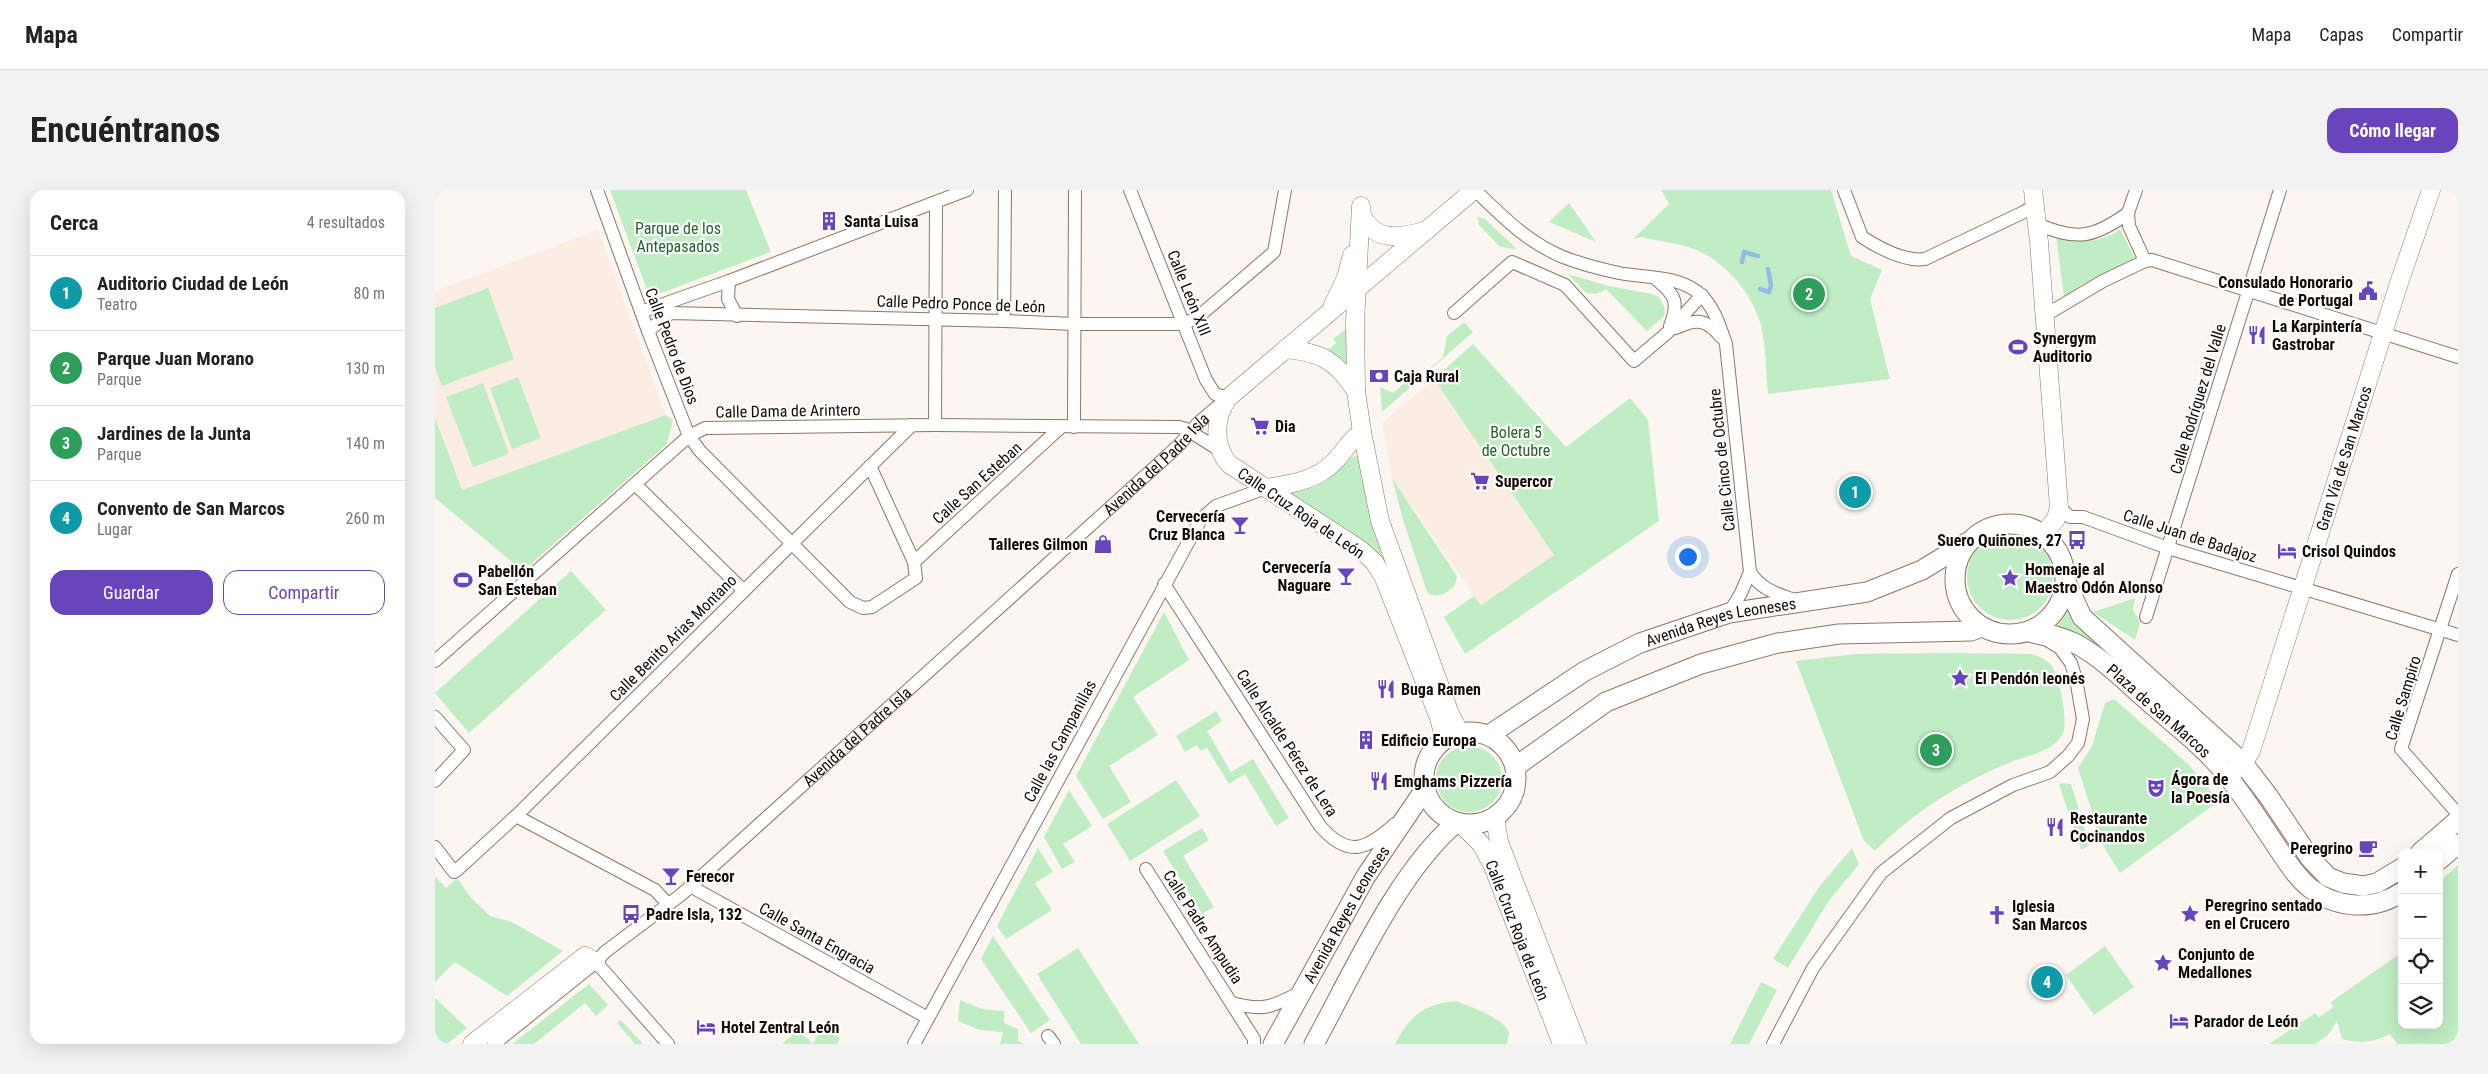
<!DOCTYPE html>
<html lang="es">
<meta charset="utf-8">
<style>
body{margin:0;font-family:"Roboto Condensed",sans-serif;background:#f2f2f2;color:#222}
.controls{position:absolute;right:15px;bottom:15px;display:grid;overflow:hidden;border-radius:10px;box-shadow:0 5px 20px #0002}
.controls button{width:45px;height:45px;display:grid;place-items:center;padding:0;border:0;border-bottom:1px solid #e0e0e0;background:#fff;color:#222;font:25px sans-serif}
.you{position:absolute;left:1252px;top:366px;width:18px;height:18px;margin:-12px;border:4px solid #fff;border-radius:50%;background:#1a73e8;box-shadow:0 0 0 8px #1a73e833}
.badge{display:grid;place-items:center;width:32px;height:32px;border-radius:50%;background:#6845bd;color:#fff;font-size:16px;font-weight:700}
.pin{position:absolute;translate:-50% -50%;border:2px solid #fff;box-shadow:0 1px 5px #0006}
.list{margin:0;padding:0;list-style:none}
h2{display:flex;justify-content:space-between;align-items:center;height:65px;margin:0;padding:0 20px;font-size:21px}
h2 small{font-size:16px;font-weight:400;color:#767676}
.list li{display:grid;grid-template-columns:32px 1fr auto;gap:15px;align-items:center;box-sizing:border-box;height:75px;padding:0 20px;border-top:1px solid #e0e0e0}
.list b{display:block;font-size:19px;white-space:nowrap}
.list p{margin:0;font-size:16px;white-space:nowrap;color:#767676}
.list em{font-size:16px;font-style:normal;color:#767676}
.actions{display:flex;gap:10px;padding:15px 20px}
.actions a{flex:1;padding:11px 0;border:1px solid #6845bd;border-radius:15px;text-align:center;font-size:18px;color:#6845bd}
.actions .main{background:#6845bd;color:#fff}
.icon{flex:none;width:28px;height:28px;fill:none;stroke:currentColor;stroke-width:2;stroke-linecap:round;stroke-linejoin:round}
.map{position:relative;flex:none;width:2023px;height:854px;overflow:hidden;border-radius:15px}
header{display:flex;align-items:center;gap:30px;box-sizing:border-box;height:70px;padding:0 25px;background:#fff;border-bottom:1px solid #e0e0e0}
header strong{font-size:24px}
nav{display:flex;gap:28px;margin-inline-start:auto;font-size:18px}
.intro{display:flex;align-items:center;justify-content:space-between;box-sizing:border-box;height:120px;padding:0 30px}
h1{margin:0;font-size:35px}
.button{padding:12px 22px;border-radius:15px;background:#6845bd;color:#fff;font-size:18px;font-weight:700}
main{display:flex;gap:30px;padding:0 30px}
aside{flex:1;background:#fff;border-radius:15px;box-shadow:0 5px 20px #0002}
.map>svg:first-child{display:block}
.built{fill:#fbede3}
.green{fill:#c0edc3}
.lines{fill:none;stroke-linecap:round;stroke-linejoin:round}
.stream{stroke:#92bbe6;stroke-width:4.5}
.street-casing{stroke:#8f7663;stroke-width:14}
.secondary-casing{stroke:#8f7663;stroke-width:19}
.primary-casing{stroke:#8f7663;stroke-width:21}
.street{stroke:#fff;stroke-width:12}
.secondary{stroke:#fff;stroke-width:18}
.primary{stroke:#fff;stroke-width:19}
.labels{text-anchor:middle;dominant-baseline:central;stroke-width:4.5;stroke-linejoin:round;paint-order:stroke}
.poi-label{font-size:16px;font-weight:bold;fill:#140b05;stroke:#fff;text-anchor:start}
.park-label{font-size:16px;fill:#24622d;stroke:#fff}
.street-label{font-size:16px;fill:#140b05;stroke:#fff}
</style>
<header>
<strong>Mapa</strong>
<nav><a>Mapa</a><a>Capas</a><a>Compartir</a></nav>
</header>
<div class="intro"><h1>Encuéntranos</h1><a class="button">Cómo llegar</a></div>
<main>
<aside>
<h2>Cerca<small>4 resultados</small></h2>
<ul class="list">
<li><span class="badge" style="background:#0f9aa8">1</span><div><b>Auditorio Ciudad de León</b><p>Teatro</p></div><em>80 m</em></li>
<li><span class="badge" style="background:#2e9e5b">2</span><div><b>Parque Juan Morano</b><p>Parque</p></div><em>130 m</em></li>
<li><span class="badge" style="background:#2e9e5b">3</span><div><b>Jardines de la Junta</b><p>Parque</p></div><em>140 m</em></li>
<li><span class="badge" style="background:#0f9aa8">4</span><div><b>Convento de San Marcos</b><p>Lugar</p></div><em>260 m</em></li>
</ul>
<div class="actions"><a class="main">Guardar</a><a>Compartir</a></div>
</aside>
<div class="map">
<svg width="2023" height="854" viewBox="0 0 2023 854">
<rect width="100%" height="100%" fill="#fcf6f2"/>
<path class="built" d="M163 40 231 225 27 300 0 228V101Z
M999 189 1119 365 1046 415 957 288 947 233Z"/>
<path class="green" d="M175 0H311L336 62 221 105 211 97Z
M1226 0H1396L1416 66 1447 80 1435 109 1455 189 1333 204C1331 182 1331 157 1326 135 1317 103 1290 71 1259 59 1243 53 1223 51 1207 47L1198 49 1234 14Z
M1134 13 1161 52 1114 32Z
M1042 26 1050 29 1082 59 1065 57 1044 35Z
M1685 39 1700 68 1645 96 1629 107 1621 46C1643 54 1667 53 1685 39Z
M1133 84 1174 96 1217 104 1224 107 1229 116 1230 125 1212 141 1171 99 1161 104 1151 103Z
M53 98 79 169 7 196 0 178V118Z
M1029 132 1038 142 947 222 945 197 958 203 975 188 979 178 985 187 1008 167 1012 146Z
M913 137V176L893 160 901 153 898 149Z
M1038 154 1131 257 1195 208 1213 230 1224 331 1030 464 1009 427 1039 406 1046 415 1119 365 999 189Z
M83 187 106 248 77 259 55 198Z
M48 193 74 264 38 277 11 207Z
M231 225 238 230 232 254 88 381 0 308V228L27 300Z
M923 266 948 370 913 340 854 303C880 301 900 288 913 267Z
M957 288 1022 386 1020 395C1013 403 1001 410 992 402L968 330Z
M1532 387a43 43 0 1 1 86 0a43 43 0 1 1-86 0Z
M136 381 171 420 34 543 0 503Z
M1700 408 1698 419 1705 433 1700 450 1658 422Z
M1632 421 1647 438 1672 457 1668 463 1618 437Z
M729 422 754 470 698 507 723 545 674 576 696 612 668 629 641 586Z
M1513 463 1595 464C1603 465 1610 469 1616 475 1625 487 1632 527 1629 541 1621 560 1599 564 1581 570 1530 590 1479 621 1440 661L1429 651 1361 471 1420 464Z
M1679 509 1753 574 1784 611 1685 683 1667 654 1643 578 1657 556 1670 513Z
M781 521 787 531 772 541 796 582 818 569 854 628 841 636 810 584 794 594 772 558 766 561 762 555 750 562 741 546Z
M1001 589a33 33 0 1 1 66 0a33 33 0 1 1-66 0Z
M741 590 765 626 695 671 672 634Z
M1627 593 1636 594 1644 619 1633 622 1624 594Z
M634 600 657 636 628 654 640 672 627 679 609 647Z
M1647 629 1654 655 1646 660 1637 632Z
M767 638 774 650 748 666 779 717 767 724 728 661Z
M603 658 618 682 600 693 617 720 571 749 562 736Z
M1417 658 1424 674 1393 712 1353 778 1338 769 1384 697Z
M2023 675V854H1962L1955 844C1938 853 1924 854 1907 849L1902 831 1892 846 1880 854H1834L1880 823 1884 827 1898 818 1896 812 1967 762V835H2004V692Z
M0 686 11 698 22 688 36 708 55 726 77 732 128 761 72 806 20 772 0 792Z
M558 746 615 830 596 843 546 769Z
M1670 756 1699 797 1659 825 1631 785Z
M643 758 704 854H646L602 784Z
M1326 792 1342 800 1314 854H1295Z
M154 794 173 815 161 826 150 813 99 854H77Z
M0 808 32 838 12 854H0Z
M525 810 548 819 569 821V833L583 839V851L589 854H565L568 842 545 840 523 831Z
M1021 811C1034 816 1071 829 1074 843L1072 854H960C975 826 988 814 1021 811Z
M186 830 207 853V854H200L182 833Z
M387 837 405 848 402 854H347L363 840 378 854Z"/>
<g class="lines">
<path class="stream" d="M1307 72 1309 62 1323 66
M1325 99 1334 102 1336 95 1333 79"/>
<g class="street-casing">
<g id="street">
<path d="M162 0 213 141 254 246 265 261 415 412 428 418 437 417 481 388 479 372 435 276"/>
<path d="M695 0 771 190 780 204 793 208"/>
<path d="M1040 0C1068 27 1092 52 1128 67 1146 74 1165 79 1184 83 1210 88 1247 85 1267 106 1280 119 1285 137 1291 154L1315 382C1326 400 1343 404 1362 411"/>
<path d="M1409 0 1427 47C1444 58 1469 72 1490 69L1589 22 1600 15"/>
<path d="M1693 23 1694 36 1710 71"/>
<path d="M1602 34C1641 51 1659 48 1693 23L1701 0"/>
<path d="M1222 90C1241 105 1244 113 1235 136"/>
<path d="M294 91 293 109 302 126"/>
<path d="M206 122 294 91 532 0"/>
<path d="M1019 123 1077 72 1130 95 1199 171 1232 143 1267 105"/>
<path d="M1609 126 1668 91 1710 71 1717 70 2023 167"/>
<path d="M569 131 570 0"/>
<path d="M1241 138C1261 128 1272 129 1286 147"/>
<path d="M213 141 235 123 569 131 639 134H749L763 127 839 62 850 0"/>
<path d="M500 235 501 12"/>
<path d="M639 237 640 0"/>
<path d="M200 294 309 401"/>
<path d="M1624 317 1635 327H1648L1733 358 2023 445"/>
<path d="M479 372 626 237"/>
<path d="M2023 384 1966 559 2023 624"/>
<path d="M729 394 885 636C914 669 932 659 960 634"/>
<path d="M1294 423 1306 403 1315 382"/>
<path d="M1711 427 1845 0"/>
<path d="M0 471 254 246 270 238 500 235 744 237 751 239 786 261"/>
<path d="M0 527 29 560 0 591"/>
<path d="M81 626 220 700 233 714"/>
<path d="M0 657 19 682 22 680 81 626 477 235"/>
<path d="M711 679 819 849V854"/>
<path d="M255 696 493 828"/>
<path d="M161 772 233 854"/>
<path d="M797 813C831 822 838 816 868 801"/>
<path d="M613 846 619 854"/>
<path id="s1" d="M59 854 161 772 170 762 247 704 730 268 745 254 763 233 789 211"/>
<path d="M479 854 766 329 781 316 831 298"/>
<path d="M1338 854 1378 778 1446 683 1516 628 1578 595 1615 582 1633 566 1643 553 1648 529 1641 489 1636 473 1625 458 1612 450 1584 443"/>
</g>
</g>
<g class="secondary-casing">
<g id="secondary">
<path d="M1598 0 1604 52 1624 317 1621 329 1607 345"/>
<path d="M926 16 920 132 921 201 927 242 945 331 1015 524 1025 543"/>
<path d="M927 25C939 52 965 48 989 41"/>
<path d="M898 115 911 88 917 65"/>
<path d="M850 159C885 162 901 170 921 201"/>
<path d="M831 298C857 294 881 291 900 271 910 261 915 249 927 242"/>
<path d="M1010 550 1004 528 949 388 939 372 926 360 794 274C778 255 779 228 793 208L1039 0"/>
<path id="s2" d="M1798 582 1808 573 1816 561 1963 96 1996 0"/>
<path d="M1060 627 1064 652 1142 854"/>
<path id="s3" d="M1026 634 1046 654 1057 674 1127 854"/>
<path d="M37 854 150 766 161 772"/>
</g>
</g>
<g class="primary-casing">
<g id="primary">
<circle cx="1575" cy="389" r="55"/>
<path d="M1631 392 1647 427 1808 573 1834 607 1875 668 1893 687 1908 693 1928 696 1942 693 1967 678"/>
<path id="s4" d="M1596 440C1612 444 1629 447 1643 455 1670 470 1692 493 1714 512 1741 536 1772 559 1794 588 1812 611 1828 636 1844 660 1853 673 1862 688 1875 698 1902 719 1939 721 1967 702"/>
<circle cx="1035" cy="588" r="46"/>
<path id="s5" d="M1054 545 1150 481 1205 453 1294 423 1432 402 1487 380 1531 353"/>
<path d="M1080 577 1171 512 1266 474 1343 453 1404 444 1536 441 1547 437"/>
<path d="M1985 663 2023 630"/>
<path d="M2004 670 2023 654"/>
<path id="s6" d="M838 854 931 686 990 599"/>
<path d="M879 854C916 787 963 681 1021 633"/>
</g>
</g>
<use href="#street" class="street"/>
<use href="#secondary" class="secondary"/>
<use href="#primary" class="primary"/>
</g>
<defs>
<g id="building-bare" transform="scale(1.5)"><path d="M-4-6H4V6H1V3H-1V6H-4ZM-2.5-4.3h1.7v1.8h-1.7ZM.8-4.3h1.7v1.8H.8ZM-2.5-1h1.7V.8h-1.7ZM.8-1h1.7V.8H.8Z" fill="#6845bd" stroke="#fff" stroke-width="2.5" paint-order="stroke"/></g>
<g id="civic-bare" transform="scale(1.5)"><path d="M-.6-6.5H3V-4.5H.6V-3L4-1V1h2V6H-6V1h2V-1L-.6-3ZM-1.2 2.5V6h2.4V2.5Z" fill="#6845bd" stroke="#fff" stroke-width="2.5" paint-order="stroke"/></g>
<g id="restaurant-bare" transform="scale(1.5)"><path d="M-5-6h1v4h1v-4h1v4h1v-4h1v5L-1.5 .5V6h-2V.5L-5-1ZM5-6V6H3V1.5H1.5Q1.5-4 5-6Z" fill="#6845bd" stroke="#fff" stroke-width="2.5" paint-order="stroke"/></g>
<g id="stadium-bare" transform="scale(1.5)"><path d="M0-5a6.5 5 0 1 0 0 10a6.5 5 0 1 0 0-10ZM-3.5-1.8h7v3.6h-7Z" fill="#6845bd" stroke="#fff" stroke-width="2.5" paint-order="stroke"/></g>
<g id="bank-bare" transform="scale(1.5)"><path d="M-6-4H6V4H-6ZM0-2.3a2.3 2.3 0 1 0 0 4.6a2.3 2.3 0 1 0 0-4.6Z" fill="#6845bd" stroke="#fff" stroke-width="2.5" paint-order="stroke"/></g>
<g id="supermarket-bare" transform="scale(1.5)"><path d="M-6-5.5h2.5l.6 2H6L4.5 2H-2.5L-4.4-4H-6ZM-1.5 3.2a1.3 1.3 0 1 0 .1 0ZM3 3.2a1.3 1.3 0 1 0 .1 0Z" fill="#6845bd" stroke="#fff" stroke-width="2.5" paint-order="stroke"/></g>
<g id="bar-bare" transform="scale(1.5)"><path d="M-6-5H6L.8 .8V4.5H3.5V6h-7V4.5H-.8V.8Z" fill="#6845bd" stroke="#fff" stroke-width="2.5" paint-order="stroke"/></g>
<g id="bus-bare" transform="scale(1.5)"><path d="M-5-6H5V4H4V6H2V4H-2V6H-4V4H-5ZM-3.5-4V0h7V-4ZM-3.5 1.2v1.5H-2V1.2ZM2 1.2v1.5H3.5V1.2Z" fill="#6845bd" stroke="#fff" stroke-width="2.5" paint-order="stroke"/></g>
<g id="shop-bare" transform="scale(1.5)"><path d="M-5-2.5h2.3a2.7 3.5 0 0 1 5.4 0H5L5.5 6h-11ZM-1.5-2.5h3a1.5 2.3 0 0 0-3 0Z" fill="#6845bd" stroke="#fff" stroke-width="2.5" paint-order="stroke"/></g>
<g id="hotel-bare" transform="scale(1.5)"><path d="M-6-4.5h1.5V1H6V5H4.5V3h-9V5H-6ZM-4 0a1.8 1.8 0 1 1 3.6 0ZM.5 0V-2.5h3Q6-2.5 6 0Z" fill="#6845bd" stroke="#fff" stroke-width="2.5" paint-order="stroke"/></g>
<g id="sight-bare" transform="scale(1.5)"><path d="M0-6L1.8-2.2L6-1.7L2.9 1.2L3.7 5.4L0 3.3L-3.7 5.4L-2.9 1.2L-6-1.7L-1.8-2.2Z" fill="#6845bd" stroke="#fff" stroke-width="2.5" paint-order="stroke"/></g>
<g id="theatre-bare" transform="scale(1.5)"><path d="M-5-5.5Q0-4 5-5.5V0Q5 5 0 6Q-5 5-5 0ZM-3.3-2.5H-1v1.5H-3.3ZM1-2.5H3.3v1.5H1ZM-2.8 1Q0 5.5 2.8 1Z" fill="#6845bd" stroke="#fff" stroke-width="2.5" paint-order="stroke"/></g>
<g id="cafe-bare" transform="scale(1.5)"><path d="M-5.5-4.5H6V0H3Q3 3.5 0 3.5H-2.5Q-5.5 3.5-5.5 0ZM3-3.2v2h1.7v-2ZM-6 4.5H4V6H-6Z" fill="#6845bd" stroke="#fff" stroke-width="2.5" paint-order="stroke"/></g>
<g id="church-bare" transform="scale(1.5)"><path d="M-1.2-6h2.4v3.5h3.3v2.4h-3.3V6h-2.4V-.1h-3.3v-2.4h3.3Z" fill="#6845bd" stroke="#fff" stroke-width="2.5" paint-order="stroke"/></g>
</defs>
<g fill-rule="evenodd">
<use href="#building-bare" x="394" y="31"/>
<use href="#civic-bare" x="1933" y="101"/>
<use href="#restaurant-bare" x="1822" y="145"/>
<use href="#stadium-bare" x="1583" y="157"/>
<use href="#bank-bare" x="944" y="186"/>
<use href="#supermarket-bare" x="825" y="236"/>
<use href="#supermarket-bare" x="1045" y="291"/>
<use href="#bar-bare" x="805" y="335"/>
<use href="#bus-bare" x="1642" y="350"/>
<use href="#shop-bare" x="668" y="354"/>
<use href="#hotel-bare" x="1852" y="361"/>
<use href="#bar-bare" x="911" y="386"/>
<use href="#sight-bare" x="1575" y="388"/>
<use href="#stadium-bare" x="28" y="390"/>
<use href="#sight-bare" x="1525" y="488"/>
<use href="#restaurant-bare" x="951" y="499"/>
<use href="#building-bare" x="931" y="550"/>
<use href="#restaurant-bare" x="944" y="591"/>
<use href="#theatre-bare" x="1721" y="598"/>
<use href="#restaurant-bare" x="1620" y="637"/>
<use href="#cafe-bare" x="1933" y="658"/>
<use href="#bar-bare" x="236" y="686"/>
<use href="#bus-bare" x="196" y="724"/>
<use href="#sight-bare" x="1755" y="724"/>
<use href="#church-bare" x="1562" y="725"/>
<use href="#sight-bare" x="1728" y="773"/>
<use href="#hotel-bare" x="1744" y="831"/>
<use href="#hotel-bare" x="271" y="837"/>
</g>
<g class="labels">
<g class="poi-label">
<text x="409" y="31">Santa Luisa</text>
<text x="1918" y="92" text-anchor="end">Consulado Honorario<tspan x="1918" dy="18">de Portugal</tspan></text>
<text x="1837" y="136">La Karpintería<tspan x="1837" dy="18">Gastrobar</tspan></text>
<text x="1598" y="148">Synergym<tspan x="1598" dy="18">Auditorio</tspan></text>
<text x="959" y="186">Caja Rural</text>
<text x="840" y="236">Dia</text>
<text x="1060" y="291">Supercor</text>
<text x="790" y="326" text-anchor="end">Cervecería<tspan x="790" dy="18">Cruz Blanca</tspan></text>
<text x="1627" y="350" text-anchor="end">Suero Quiñones, 27</text>
<text x="653" y="354" text-anchor="end">Talleres Gilmon</text>
<text x="1867" y="361">Crisol Quindos</text>
<text x="896" y="377" text-anchor="end">Cervecería<tspan x="896" dy="18">Naguare</tspan></text>
<text x="1590" y="379">Homenaje al<tspan x="1590" dy="18">Maestro Odón Alonso</tspan></text>
<text x="43" y="381">Pabellón<tspan x="43" dy="18">San Esteban</tspan></text>
<text x="1540" y="488">El Pendón leonés</text>
<text x="966" y="499">Buga Ramen</text>
<text x="946" y="550">Edificio Europa</text>
<text x="1736" y="589">Ágora de<tspan x="1736" dy="18">la Poesía</tspan></text>
<text x="959" y="591">Emghams Pizzería</text>
<text x="1635" y="628">Restaurante<tspan x="1635" dy="18">Cocinandos</tspan></text>
<text x="1918" y="658" text-anchor="end">Peregrino</text>
<text x="251" y="686">Ferecor</text>
<text x="1770" y="715">Peregrino sentado<tspan x="1770" dy="18">en el Crucero</tspan></text>
<text x="1577" y="716">Iglesia<tspan x="1577" dy="18">San Marcos</tspan></text>
<text x="211" y="724">Padre Isla, 132</text>
<text x="1743" y="764">Conjunto de<tspan x="1743" dy="18">Medallones</tspan></text>
<text x="1759" y="831">Parador de León</text>
<text x="286" y="837">Hotel Zentral León</text>
</g>
<g class="park-label">
<text x="243" y="38">Parque de los<tspan x="243" dy="18">Antepasados</tspan></text>
<text x="1081" y="242">Bolera 5<tspan x="1081" dy="18">de Octubre</tspan></text>
</g>
<g class="street-label">
<text transform="translate(754 103) rotate(68)">Calle León XIII</text>
<text transform="translate(526 114) rotate(2)">Calle Pedro Ponce de León</text>
<text transform="translate(237 156) rotate(69)">Calle Pedro de Dios</text>
<text transform="translate(1763 209) rotate(-73)">Calle Rodríguez del Valle</text>
<text transform="translate(353 221) rotate(-1)">Calle Dama de Arintero</text>
<text stroke="none"><textPath href="#s2" startOffset="335">Gran Vía de San Marcos</textPath></text>
<text transform="translate(1287 270) rotate(-96)">Calle Cinco de Octubre</text>
<text stroke="none"><textPath href="#s1" startOffset="881">Avenida del Padre Isla</textPath></text>
<text transform="translate(542 293) rotate(-42)">Calle San Esteban</text>
<text transform="translate(866 323) rotate(34)">Calle Cruz Roja de León</text>
<text transform="translate(1755 346) rotate(18)">Calle Juan de Badajoz</text>
<text stroke="none"><textPath href="#s5" startOffset="261">Avenida Reyes Leoneses</textPath></text>
<text transform="translate(238 448) rotate(-45)">Calle Benito Arias Montano</text>
<text transform="translate(1968 508) rotate(-73)">Calle Sampiro</text>
<text stroke="none"><textPath href="#s4" startOffset="154">Plaza de San Marcos</textPath></text>
<text stroke="none"><textPath href="#s1" startOffset="476">Avenida del Padre Isla</textPath></text>
<text transform="translate(625 551) rotate(-62)">Calle las Campanillas</text>
<text transform="translate(852 553) rotate(57)">Calle Alcalde Pérez de Lera</text>
<text stroke="none"><textPath href="#s6" startOffset="149">Avenida Reyes Leoneses</textPath></text>
<text transform="translate(768 737) rotate(57)">Calle Padre Ampudia</text>
<text stroke="none"><textPath href="#s3" startOffset="122">Calle Cruz Roja de León</textPath></text>
<text transform="translate(382 748) rotate(29)">Calle Santa Engracia</text>
</g>
</g>
</svg>
<div class="controls">
<button>+</button>
<button>−</button>
<button><svg class="icon" aria-label="locate" viewBox="0 0 24 24"><circle cx="12" cy="12" r="6"/><path d="M12 2v4M12 18v4M2 12h4M18 12h4"/></svg></button>
<button><svg class="icon" aria-label="layers" viewBox="0 0 24 24"><path d="M12 4l9 5-9 5-9-5zM3 14l9 5 9-5"/></svg></button>
</div>
<div class="you"></div>
<div class="pin badge" style="left:1420px;top:302px;background:#0f9aa8">1</div>
<div class="pin badge" style="left:1374px;top:104px;background:#2e9e5b">2</div>
<div class="pin badge" style="left:1501px;top:560px;background:#2e9e5b">3</div>
<div class="pin badge" style="left:1612px;top:792px;background:#0f9aa8">4</div>
</div>
</main>
